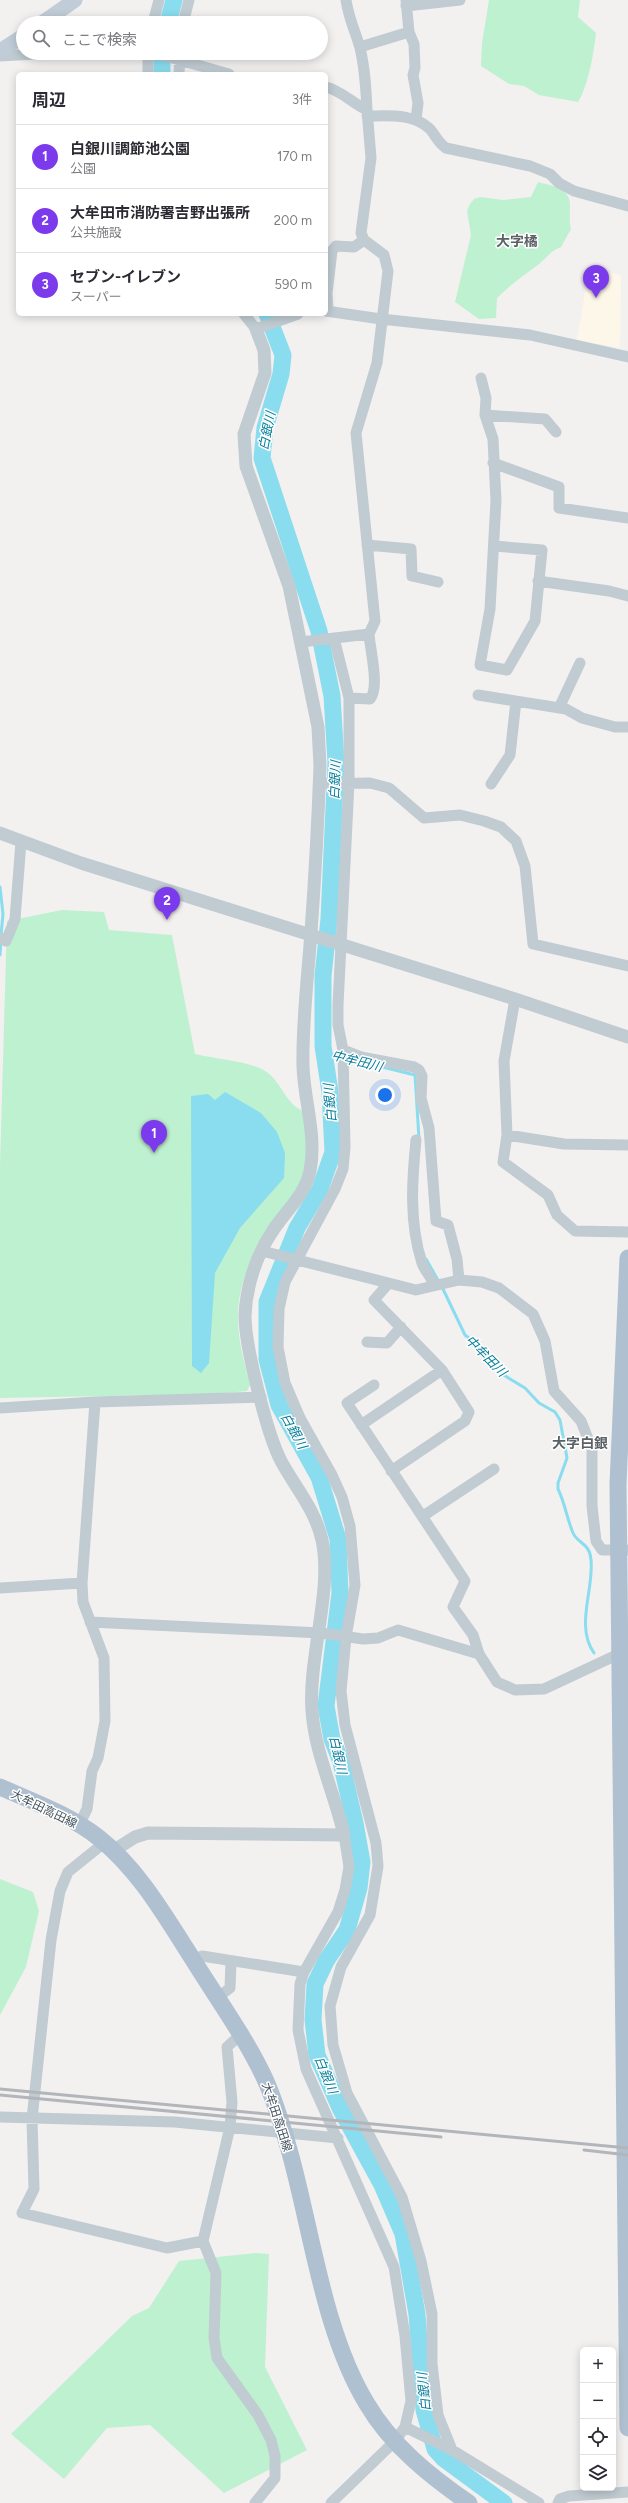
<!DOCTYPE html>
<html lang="ja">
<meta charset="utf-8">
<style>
body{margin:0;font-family:Figtree,"Noto Sans JP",sans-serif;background:#f7f7f7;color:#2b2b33}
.controls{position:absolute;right:12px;bottom:12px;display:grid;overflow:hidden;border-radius:6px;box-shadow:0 2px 10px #0003}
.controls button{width:36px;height:36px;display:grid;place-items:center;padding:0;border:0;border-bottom:1px solid #e1e1e2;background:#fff;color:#2b2b33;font:20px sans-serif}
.you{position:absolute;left:385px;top:1095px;width:14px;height:14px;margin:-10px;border:3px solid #fff;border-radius:50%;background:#1a73e8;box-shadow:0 0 0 6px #1a73e833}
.badge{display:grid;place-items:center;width:26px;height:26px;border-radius:50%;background:#7c3aed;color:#fff;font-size:13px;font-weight:700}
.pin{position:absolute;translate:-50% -33px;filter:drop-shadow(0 1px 2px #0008)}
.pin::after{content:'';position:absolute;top:21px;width:14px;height:12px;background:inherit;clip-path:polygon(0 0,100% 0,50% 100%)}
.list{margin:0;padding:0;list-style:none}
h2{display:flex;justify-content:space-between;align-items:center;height:52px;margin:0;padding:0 16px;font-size:17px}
h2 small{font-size:13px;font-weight:400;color:#7c7c81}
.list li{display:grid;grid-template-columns:26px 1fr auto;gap:12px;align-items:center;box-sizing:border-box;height:64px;padding:0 16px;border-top:1px solid #e1e1e2}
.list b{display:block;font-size:15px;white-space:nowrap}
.list p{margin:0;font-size:13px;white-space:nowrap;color:#7c7c81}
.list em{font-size:13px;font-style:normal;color:#7c7c81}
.icon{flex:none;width:22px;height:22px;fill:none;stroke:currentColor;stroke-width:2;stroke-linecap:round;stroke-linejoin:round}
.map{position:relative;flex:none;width:628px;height:2503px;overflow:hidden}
.search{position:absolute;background:#fff;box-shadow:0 2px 10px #0003;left:16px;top:16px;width:312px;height:44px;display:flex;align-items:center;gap:10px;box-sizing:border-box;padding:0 14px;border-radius:22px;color:#7c7c81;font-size:15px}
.panel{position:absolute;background:#fff;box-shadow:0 2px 10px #0003;left:16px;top:72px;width:312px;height:244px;border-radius:6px}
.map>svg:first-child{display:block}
.commercial{fill:#fdf7ea}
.green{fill:#bef1d0}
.water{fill:#89ddef}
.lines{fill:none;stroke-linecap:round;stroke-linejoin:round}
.stream{stroke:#89ddef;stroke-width:3}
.river{stroke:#89ddef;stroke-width:17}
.minor{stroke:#c0cbd2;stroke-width:11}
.tertiary{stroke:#c0cbd2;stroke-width:13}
.secondary{stroke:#c0ccd7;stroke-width:15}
.primary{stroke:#afc0d0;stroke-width:17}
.rail{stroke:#b2b6bb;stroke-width:3}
.labels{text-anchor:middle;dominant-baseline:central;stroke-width:3;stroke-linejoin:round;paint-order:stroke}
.street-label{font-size:12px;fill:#47545f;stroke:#fff}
.water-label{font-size:13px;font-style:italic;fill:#087f9a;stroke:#fff}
.quarter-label{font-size:14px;font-weight:bold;fill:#5c6165;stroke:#fff}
</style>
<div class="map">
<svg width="628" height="2503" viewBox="0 0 628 2503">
<rect width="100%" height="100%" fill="#f3f0f0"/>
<path class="commercial" d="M589 269 621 275 620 348 577 340Z"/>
<path class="green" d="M489 0H580L578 17 596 33C594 52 588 86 578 102L539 95 524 86 509 84 481 66 482 43Z
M538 182C552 186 571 188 570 206 570 215 569 220 571 229L561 247C550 251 548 257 539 264 524 275 510 285 497 298L496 318 479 319 455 302 471 235 467 211 470 204 474 199 480 197 503 200 531 197Z
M62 910 104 912 109 930 172 935 195 1054C215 1059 249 1061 265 1071 282 1081 285 1105 304 1111 305 1134 310 1161 300 1183 284 1219 250 1250 241 1290 233 1324 242 1353 250 1385L247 1391 216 1394 0 1398V1166L7 921Z
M0 1879 33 1892 39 1911 26 1967 0 2015Z
M256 2253 269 2254 265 2367 307 2450 224 2493 150 2425 107 2428 64 2479 11 2434 132 2316 149 2308 179 2261Z"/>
<path class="water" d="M225 1092 261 1113 277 1132 285 1153 284 1178 240 1228 215 1273 209 1363 201 1373 192 1366 191 1096 208 1094 215 1100Z"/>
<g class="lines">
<path class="stream" d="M0 887 3 914 1 935
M0 955 1 941
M324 1053 342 1056
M370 1064 415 1075 419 1139
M426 1259 439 1282
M442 1287 465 1335 480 1347 502 1374 525 1388 539 1403 555 1412 560 1420 567 1458 558 1483V1489C565 1503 567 1519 573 1533 578 1544 590 1543 591 1560 594 1590 575 1626 594 1653"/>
<path class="river" d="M168 23 174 0
M162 53V74
M267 314 283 355 281 374 265 428 262 458 319 631 332 696 336 763 329 919 323 976V1046L330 1092 333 1152 320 1189 297 1228 267 1302V1359L279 1405 319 1477 338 1539 340 1593 326 1706 332 1739 341 1762 355 1823 362 1862 359 1888 347 1930 326 1961 315 1984 313 2020 317 2055 341 2110 382 2185 403 2234 417 2314 424 2410 435 2449 444 2459 504 2503"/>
<path class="minor" d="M346 0C349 20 355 30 360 48 365 68 366 89 367 110
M406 0 409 32 414 44 415 68 413 75 418 103 416 119
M406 6 460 0
M153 23 159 0
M183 23 189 0
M360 47 409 32
M155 53 229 74
M0 56 55 53
M148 74V53
M179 74 180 53
M367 116C389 116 413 113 430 129 436 136 438 143 446 148L530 166 550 174 559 183 574 191 628 206
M326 311 381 319 530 335 628 357
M328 311 327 293 332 251 336 246 354 247 364 240
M244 314 256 329 298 314
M481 378 486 398 485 415 493 439 496 501 490 609 480 665 507 670 535 621 542 550 494 546
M485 415 545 419 556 432
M493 463 559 487V508L628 518
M367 545 411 549 412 576 438 582
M538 581 609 591 628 596
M334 638 349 698V783L338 1005V1025L343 1050 345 1147 343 1169 335 1189 285 1282 279 1309 278 1347 285 1383 300 1418 332 1475 342 1497 350 1526 355 1585 346 1637 341 1691 345 1725 376 1843 378 1866 370 1915 341 1967 330 2006 333 2045 347 2093 402 2197 421 2261 432 2314V2364L438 2415 452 2450
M301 642 369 634 375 621 356 433 377 363 388 271 384 255 364 240 361 233 371 158 367 110C352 103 342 91 326 87
M478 695 566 709 582 718 615 727H628
M349 698 370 699C380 688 370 649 369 634
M559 708 580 663
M320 784 370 783 389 788 424 818 460 815 484 821 501 827 516 841 525 866 533 944 628 966
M491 784 510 755 516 701
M0 938 6 941 15 919 21 842
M515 999 504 1061 507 1135 503 1162 548 1195 557 1215 575 1231 628 1232
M343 1050 361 1057 414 1067 419 1070 422 1076 421 1098 429 1128 436 1221 448 1225 457 1259 459 1280
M507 1135 564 1144 628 1145
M416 1140C412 1180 409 1223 422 1263 424 1270 431 1276 433 1284
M262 1251 416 1290 459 1280 482 1282 499 1288 533 1314 545 1341 554 1391 581 1421 592 1449V1506L596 1541 602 1550H628
M388 1284 374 1300 442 1370 469 1412 465 1421 391 1471
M367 1342 387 1343 401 1327
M374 1385 347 1403 465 1581 453 1607 473 1635 479 1654 497 1682 515 1690 544 1689 623 1652
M0 1408 95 1402 261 1397
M361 1425 442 1370
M423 1516 494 1469
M0 1588 82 1583
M90 1622 321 1633 363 1639 378 1638 398 1630 479 1654
M79 1825 87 1809 92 1771 98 1758 105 1721 104 1658 83 1602 82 1583 95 1402
M104 1843 68 1872 60 1891 51 1940 32 2119 34 2189 22 2213 167 2248 203 2241
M193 1960 202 1956 304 1972
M217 1998 230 1988 231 1961
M240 2035 227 2047 232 2102 230 2127 203 2241 216 2273 214 2338 217 2358 258 2415 271 2440 275 2456V2478L255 2503
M0 2117 175 2122 338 2138
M405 2427 452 2450 539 2503
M331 2503 395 2441 405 2427 411 2401 405 2336 394 2267 306 2069 298 2030 300 1984 304 1972 338 1912 345 1890 349 1867 344 1835
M558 2503 560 2499 569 2496 628 2492"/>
<path class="tertiary" d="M0 833 81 863 515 999 628 1037
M113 1851 135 1837 148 1833 344 1835C335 1794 315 1754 312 1711 308 1657 333 1590 322 1540 315 1509 295 1487 281 1461 267 1434 245 1346 245 1316 246 1287 256 1256 272 1232 285 1211 305 1196 310 1171 317 1135 304 1101 303 1066 302 1022 308 976 311 932 315 877 318 821 320 766L318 727 289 586 246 466 244 434 265 373 264 350 256 329"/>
<path class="secondary" d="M42 23 75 0
M0 51 23 36"/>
<path class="primary" d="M628 1258 618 1484 628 2428
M0 1787C34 1802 70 1815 99 1838 139 1870 165 1916 192 1958 216 1997 244 2035 264 2077 275 2100 283 2128 290 2153 312 2232 324 2334 367 2404 391 2445 431 2477 469 2503"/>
<path class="rail" d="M0 2089 628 2148
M0 2095 441 2137
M584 2150 628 2155"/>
</g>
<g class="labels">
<g class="street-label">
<text transform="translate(44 1809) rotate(26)">大牟田高田線</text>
<text transform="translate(277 2117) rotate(72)">大牟田高田線</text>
</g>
<g class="water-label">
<text transform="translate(267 431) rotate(-79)">白銀川</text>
<text transform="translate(335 780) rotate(-88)">白銀川</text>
<text transform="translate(357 1061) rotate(14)">中牟田川</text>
<text transform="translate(330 1103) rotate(-95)">白銀川</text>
<text transform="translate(486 1356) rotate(45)">中牟田川</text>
<text transform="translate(294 1431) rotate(61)">白銀川</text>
<text transform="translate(338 1755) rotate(77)">白銀川</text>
<text transform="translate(326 2075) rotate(68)">白銀川</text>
<text transform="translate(424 2392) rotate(-96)">白銀川</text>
</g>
<g class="quarter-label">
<text x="517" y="241">大字橘</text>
<text x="580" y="1443">大字白銀</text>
</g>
</g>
</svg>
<div class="controls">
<button>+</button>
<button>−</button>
<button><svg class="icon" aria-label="locate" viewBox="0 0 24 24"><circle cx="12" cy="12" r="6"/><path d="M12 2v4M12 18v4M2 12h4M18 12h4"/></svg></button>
<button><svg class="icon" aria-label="layers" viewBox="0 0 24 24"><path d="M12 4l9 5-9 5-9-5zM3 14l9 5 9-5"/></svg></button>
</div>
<div class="you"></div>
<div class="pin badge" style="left:154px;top:1153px">1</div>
<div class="pin badge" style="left:167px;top:920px">2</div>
<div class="pin badge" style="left:596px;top:298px">3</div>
<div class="search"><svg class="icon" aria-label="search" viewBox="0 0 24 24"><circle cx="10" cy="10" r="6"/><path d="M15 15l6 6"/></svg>ここで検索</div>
<section class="panel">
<h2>周辺<small>3件</small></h2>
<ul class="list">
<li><span class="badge">1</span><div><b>白銀川調節池公園</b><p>公園</p></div><em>170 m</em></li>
<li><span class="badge">2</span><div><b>大牟田市消防署吉野出張所</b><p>公共施設</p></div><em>200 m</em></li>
<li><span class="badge">3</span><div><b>セブン-イレブン</b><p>スーパー</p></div><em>590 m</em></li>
</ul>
</section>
</div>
